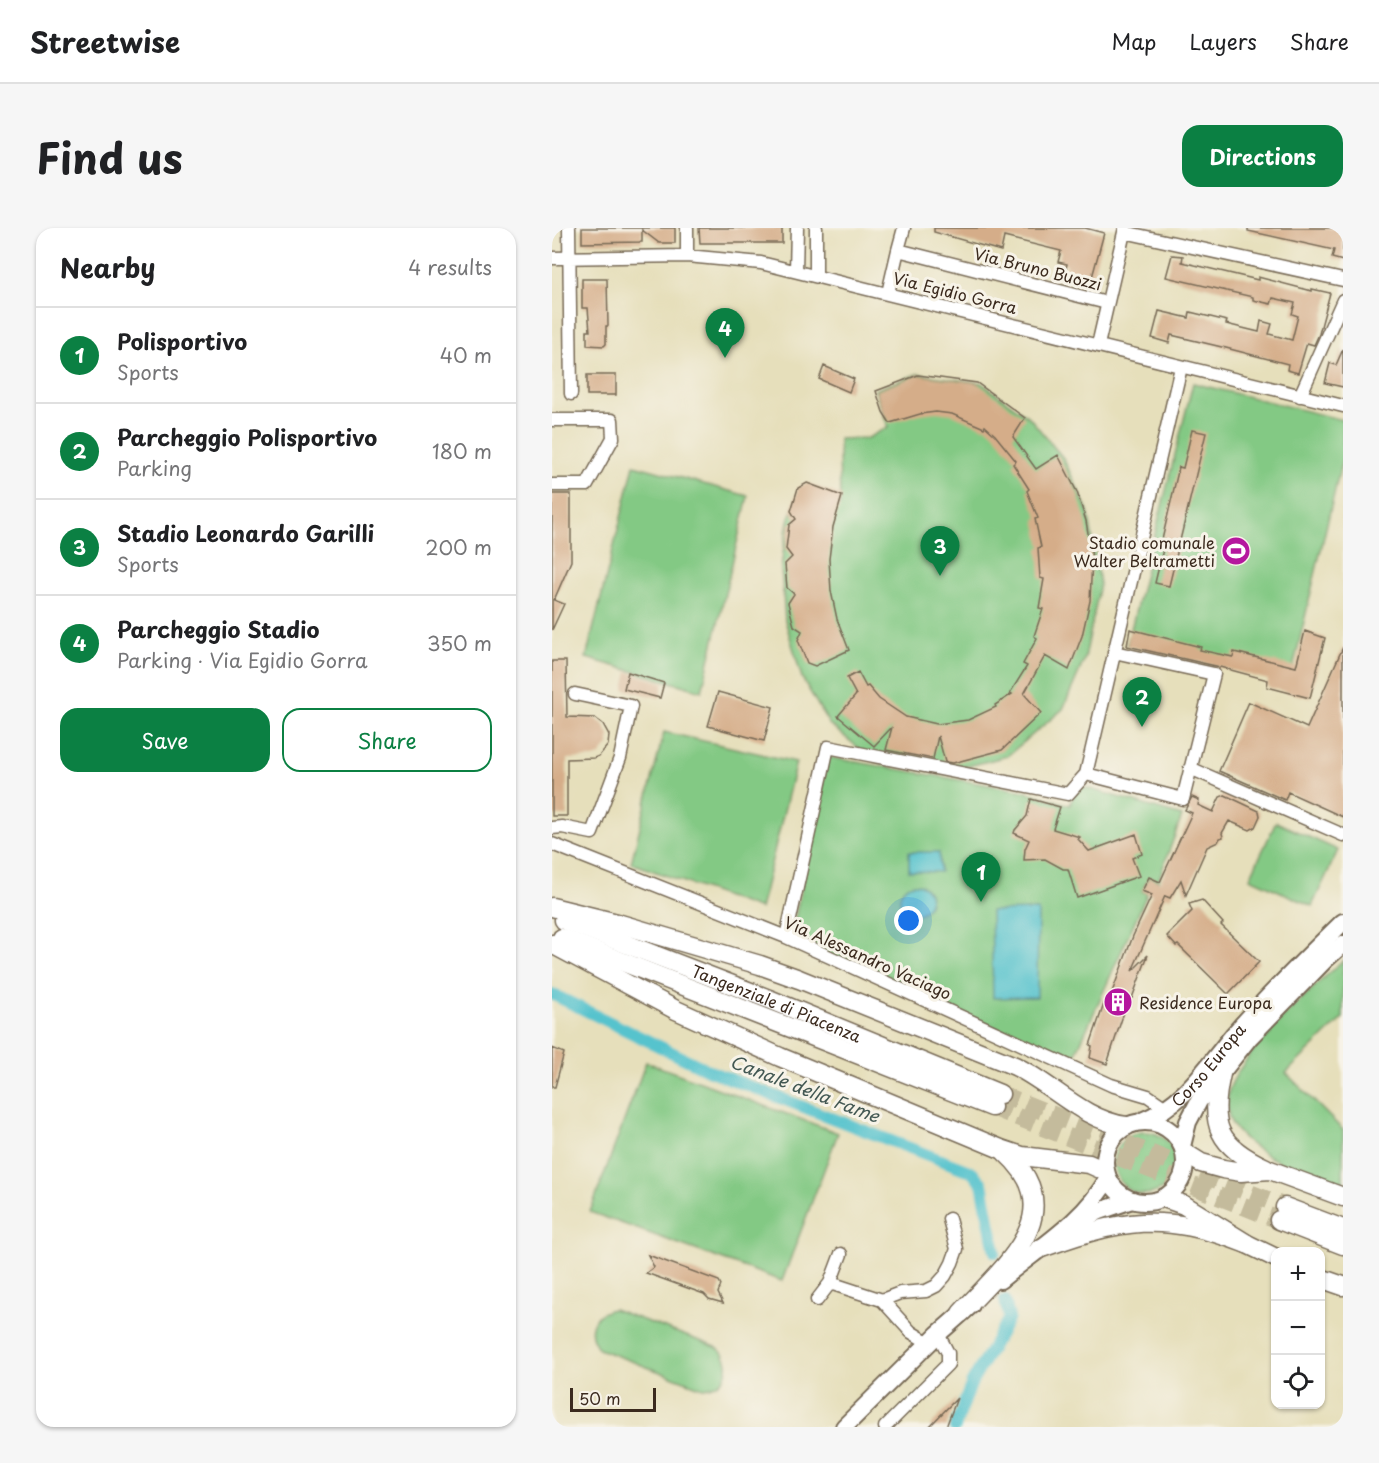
<!DOCTYPE html>
<meta charset="utf-8">
<style>
body{margin:0;font-family:"Playpen Sans",sans-serif;background:#f6f6f6;color:#202124}
.controls{position:absolute;right:18px;bottom:18px;display:grid;overflow:hidden;border-radius:12px;box-shadow:0 2px 4px #0004}
.controls button{width:54px;height:54px;display:grid;place-items:center;padding:0;border:0;border-bottom:2px solid #e0e0e0;background:#fff;color:#202124;font:30px sans-serif}
.scale{position:absolute;left:18px;bottom:15px;width:86px;box-sizing:border-box;padding-left:6px;border:3px solid #3b2a1e;border-top:0;font-size:16px;line-height:21px;white-space:nowrap;color:#3b2a1e;-webkit-text-stroke:4px #f7f3e8;paint-order:stroke}
.you{position:absolute;left:357px;top:693px;width:21px;height:21px;margin:-15px;border:4px solid #fff;border-radius:50%;background:#1a73e8;box-shadow:0 0 0 9px #1a73e833}
.badge{display:grid;place-items:center;width:39px;height:39px;border-radius:50%;background:#0b8043;color:#fff;font-size:20px;font-weight:700}
.pin{position:absolute;translate:-50% -50px;filter:drop-shadow(0 2px 3px #0008)}
.pin::after{content:'';position:absolute;top:32px;width:21px;height:18px;background:inherit;clip-path:polygon(0 0,100% 0,50% 100%)}
.list{margin:0;padding:0;list-style:none}
h2{display:flex;justify-content:space-between;align-items:center;height:78px;margin:0;padding:0 24px;font-size:26px}
h2 small{font-size:20px;font-weight:400;color:#757577}
.list li{display:grid;grid-template-columns:39px 1fr auto;gap:18px;align-items:center;box-sizing:border-box;height:96px;padding:0 24px;border-top:2px solid #e0e0e0}
.list b{display:block;font-size:22px;white-space:nowrap}
.list p{margin:0;font-size:20px;white-space:nowrap;color:#757577}
.list em{font-size:20px;font-style:normal;color:#757577}
.actions{display:flex;gap:12px;padding:18px 24px}
.actions a{flex:1;padding:14px 0;border:2px solid #0b8043;border-radius:18px;text-align:center;font-size:21px;color:#0b8043}
.actions .main{background:#0b8043;color:#fff}
.icon{flex:none;width:33px;height:33px;fill:none;stroke:currentColor;stroke-width:2;stroke-linecap:round;stroke-linejoin:round}
.map{position:relative;flex:none;width:791px;height:1199px;overflow:hidden;border-radius:18px}
header{display:flex;align-items:center;gap:36px;box-sizing:border-box;height:84px;padding:0 30px;background:#fff;border-bottom:2px solid #e0e0e0}
header strong{font-size:28px}
nav{display:flex;gap:33px;margin-inline-start:auto;font-size:21px}
.intro{display:flex;align-items:center;justify-content:space-between;box-sizing:border-box;height:144px;padding:0 36px}
h1{margin:0;font-size:42px}
.button{padding:15px 27px;border-radius:18px;background:#0b8043;color:#fff;font-size:21px;font-weight:700}
main{display:flex;gap:36px;padding:0 36px}
aside{flex:1;background:#fff;border-radius:18px;box-shadow:0 2px 4px #0004}
.map>svg:first-child{display:block}
.green{fill:#83c984;stroke:#5f7a51;stroke-width:1.5}
.water{fill:#56c3cd;stroke:#487676;stroke-width:1.5}
.lines{fill:none;stroke-linecap:round;stroke-linejoin:round}
.canal{stroke:#56c3cd;stroke-width:12}
.building{fill:#d5ad89}
.highway-tunnel{stroke:#c4bb9c;stroke-width:18;stroke-dasharray:18 9;stroke-linecap:butt}
.minor-casing{stroke:#776955;stroke-width:15}
.major-casing{stroke:#776955;stroke-width:20}
.highway-casing{stroke:#776955;stroke-width:21}
.minor{stroke:#fff;stroke-width:12}
.major{stroke:#fff;stroke-width:16}
.highway{stroke:#fff;stroke-width:18}
.labels{text-anchor:middle;dominant-baseline:central;stroke-width:6;stroke-linejoin:round;paint-order:stroke}
.street-label{font-size:16px;fill:#3b2a1e;stroke:#f7f3e8}
.poi-label{font-size:16px;fill:#3b2a1e;stroke:#f7f3e8;text-anchor:end}
.water-label{font-size:18px;font-style:italic;fill:#435853;stroke:#f7f3e8}
</style>
<header>
<strong>Streetwise</strong>
<nav><a>Map</a><a>Layers</a><a>Share</a></nav>
</header>
<div class="intro"><h1>Find us</h1><a class="button">Directions</a></div>
<main>
<aside>
<h2>Nearby<small>4 results</small></h2>
<ul class="list">
<li><span class="badge">1</span><div><b>Polisportivo</b><p>Sports</p></div><em>40 m</em></li>
<li><span class="badge">2</span><div><b>Parcheggio Polisportivo</b><p>Parking</p></div><em>180 m</em></li>
<li><span class="badge">3</span><div><b>Stadio Leonardo Garilli</b><p>Sports</p></div><em>200 m</em></li>
<li><span class="badge">4</span><div><b>Parcheggio Stadio</b><p>Parking · Via Egidio Gorra</p></div><em>350 m</em></li>
</ul>
<div class="actions"><a class="main">Save</a><a>Share</a></div>
</aside>
<div class="map">
<svg width="791" height="1199" viewBox="0 0 791 1199">
<rect width="100%" height="100%" fill="#f7f3e8"/>
<filter id="ink" filterUnits="userSpaceOnUse"><feTurbulence type="fractalNoise" baseFrequency=".0167" numOctaves="2"/><feDisplacementMap in="SourceGraphic" scale="12" xChannelSelector="R" yChannelSelector="G"/><feConvolveMatrix kernelMatrix="1 2 1 2 8 2 1 2 1" color-interpolation-filters="sRGB"/></filter>
<filter id="wash" filterUnits="userSpaceOnUse"><feTurbulence type="fractalNoise" baseFrequency=".008" numOctaves="4" result="noise"/><feDisplacementMap in="SourceGraphic" scale="24" xChannelSelector="R" yChannelSelector="G"/><feGaussianBlur stdDeviation="1.35" result="paint"/><feColorMatrix in="noise" values="0 0 0 0 0 0 0 0 0 0 0 0 0 0 0 0 0 1.4 0 .05"/><feComposite in="paint" operator="in"/></filter>
<g filter="url(#wash)">
<rect width="100%" height="100%" fill="#e6dfbb"/>
<path class="green" d="M365 146 429 155 478 190 511 230 536 283 548 356 533 430 511 481 455 528 394 544 323 533 277 496 250 450 233 392 229 339 236 293 246 266 288 278 287 211 316 210 336 199 323 162Z
M641 155 791 192V228L738 453 575 417Z
M82 237 196 268 150 463 34 430Z
M112 504 244 534 208 681 79 635Z
M276 529 471 563 518 577 525 557 630 588 606 653 597 649 590 663 595 666 520 834 239 710Z
M724 594 786 622 760 678 698 650Z
M791 732V790L734 845 791 902V957C770 950 746 945 727 934 711 926 682 907 677 889 675 879 675 866 679 857 697 817 758 763 791 732Z
M94 834 286 905 230 1053 38 984Z
M562 935a31 31 0 1 1 62 0a31 31 0 1 1-62 0Z
M61 1081 164 1119C184 1133 176 1159 151 1160L47 1121C33 1104 39 1086 61 1081Z"/>
<path class="water" d="M357 624H387L388 644 357 643Z
M348 671a15 15 0 1 1 30 0a15 15 0 1 1-30 0Z
M486 682 485 769 441 770 439 683Z"/>
<g class="lines">
<path class="canal" d="M0 766 158 843 420 944 430 955 443 1024
M403 1199 420 1154 457 1090 453 1072"/>
</g>
<g id="blocks">
<path class="building" d="M30 0H123V15H107L90 2V14L30 15Z
M147 0H230V15H148Z
M382 0H533L552 5 539 53 513 44 515 36 506 34 509 23 452 9 449 23 382 4Z
M696 0H791V33L780 30 782 22 696 3Z
M620 27 631 28 630 34 706 52V49L760 63V61L778 65 767 106 762 117 755 115 746 145 735 142 736 136 674 120 619 107 617 115 600 110 607 83 637 90 638 84 675 93 674 96 707 104 709 93 720 96 717 106 740 112 746 88 740 86 743 75 721 70 719 76 701 72V69L614 49Z
M30 51H55L56 98H54V116L52 118 35 117V103H38L36 80H30Z
M791 121V159L773 155 778 135 784 137Z
M272 138 302 151 297 164 267 151Z
M35 147H64V167H35Z
M366 147 425 155 473 190 461 209 484 241 506 227 525 264 534 293 540 330 538 373 530 408 517 442 493 428 472 466 489 485 450 522 401 535 393 534 386 508 381 531 334 522 340 499 322 518 286 488 304 467 295 450 306 444 314 459 316 458 327 471 354 489 385 496 416 492 444 479 443 477 460 466 458 465 475 438 471 436 485 410 482 408 491 381 487 380 492 351 488 350 486 320 489 319 483 291 486 290 475 263 477 261 461 236 464 233 443 207 433 198 432 200 400 186 384 184 368 186 338 195 331 184 324 163Z
M640 202 654 205 617 358 603 355 612 317 609 316 627 239 631 240Z
M255 255 290 268 281 299 277 331 279 363 285 391 297 422 263 438 255 435 246 412 250 403 242 398 236 375 242 366 235 360 233 336 240 329 234 321 237 297 244 291 239 283 246 260Z
M0 266H19V333L2 372 12 376 0 402Z
M578 401 649 419 648 422 681 429 682 424 744 439 753 403 773 410 758 470 715 459 716 452 664 438 575 418Z
M791 419V589L736 564 733 572 667 543 697 474 755 500Z
M0 433H14L15 489 43 490 51 496 57 507 56 517 47 528 42 530 15 531V588H0Z
M76 444 112 455 108 470 72 461Z
M166 464 221 479 212 513 156 498Z
M673 567 707 583 708 588 703 599 698 602 677 593 670 605 671 609 668 610 666 614 655 619 634 667 629 652 618 670 613 668 580 743 596 727 580 770 577 769 555 836 538 830 540 818 538 817 552 776 556 775 559 767 581 708 600 667 590 663 597 649 608 654 640 585 633 582 640 569 647 572 646 577 661 584 668 569Z
M479 571 508 579 501 601 528 609 526 611 537 623 584 606 590 626 580 630 587 648 525 670 516 641H511L493 631 472 632 473 621 477 612 462 605 463 602 475 588Z
M650 672 671 695 669 697 707 734 676 766 626 717 624 718 615 708 640 683 637 676Z
M0 820 12 825 3 859H0Z
M96 1027 167 1053 169 1057 166 1065 171 1075 157 1071 152 1066 94 1045 102 1039Z
M405 1170 394 1199H377Z"/>
</g>
</g>
<g filter="url(#ink)">
<use href="#blocks" fill-opacity="0" stroke="#776955" stroke-width="1.5"/>
<g class="lines">
<path class="highway-tunnel" d="M448 866 733 979
M440 879 727 992"/>
<g class="minor-casing">
<path id="minor" d="M17 0 19 166
M264 0V47
M572 4 791 52
M346 22 352 0
M135 28V0
M0 30 135 28 209 35 791 178
M244 43 245 0
M336 65 346 22 555 75
M546 117 573 0
M748 168 791 72
M0 192H60L61 210 35 257H0
M562 424 662 446 631 571 534 546 629 139
M638 540 791 607
M0 600 10 599 40 605 68 530 79 478 23 466
M0 616 234 709 559 857 596 868 615 881
M234 709 276 519 516 566 534 546
M278 1055 289 1026
M265 1072 278 1055 330 1072 359 1104 377 1115
M330 1072 348 1065 374 1063 384 1058 393 1048 400 1035 405 1021 397 991
M333 1199 396 1136V1125L386 1106"/>
</g>
<g class="major-casing">
<g id="major">
<path id="s1" d="M590 893C633 875 653 841 682 806 716 767 754 730 791 694"/>
<circle cx="593" cy="934" r="40"/>
<path d="M630 918 636 894 647 873 697 810 774 731 791 716"/>
<path d="M526 993 548 983 580 972"/>
<path d="M448 1052C485 1021 532 994 556 950"/>
<path d="M292 1199 386 1106 419 1077"/>
</g>
</g>
<g class="highway-casing">
<g id="highway">
<path d="M0 679 65 695 208 737 247 751 463 838C500 856 531 892 574 898"/>
<path id="s2" d="M12 692 217 771 448 866"/>
<path d="M10 710 440 879"/>
<path d="M0 716 124 782 228 829 449 921 470 928 537 936 553 943"/>
<path d="M669 846C657 898 666 918 714 940"/>
<path d="M633 925 649 935 671 941 689 944 718 942 791 969"/>
<path d="M612 970 632 977 695 1016 724 1030"/>
<path d="M733 979 791 1001"/>
<path d="M727 992 791 1017"/>
<path d="M487 1021C570 991 610 983 695 1016"/>
<path d="M768 1050 791 1058"/>
<path d="M409 1085C452 1038 521 985 453 924"/>
</g>
</g>
<use href="#minor" class="minor"/>
<use href="#major" class="major"/>
<use href="#highway" class="highway"/>
</g>
</g>
<defs>
<g id="stadium-disc" transform="scale(1.5)"><circle r="9.5" fill="#b5179e" stroke="#f7f3e8"/><path d="M0-5a6.5 5 0 1 0 0 10a6.5 5 0 1 0 0-10ZM-3.5-1.8h7v3.6h-7Z" fill="#fff"/></g>
<g id="building-disc" transform="scale(1.5)"><circle r="9.5" fill="#b5179e" stroke="#f7f3e8"/><path d="M-4-6H4V6H1V3H-1V6H-4ZM-2.5-4.3h1.7v1.8h-1.7ZM.8-4.3h1.7v1.8H.8ZM-2.5-1h1.7V.8h-1.7ZM.8-1h1.7V.8H.8Z" fill="#fff"/></g>
</defs>
<g fill-rule="evenodd">
<use href="#stadium-disc" x="684" y="323"/>
<use href="#building-disc" x="566" y="774"/>
</g>
<g class="labels">
<g class="street-label">
<text transform="translate(486 40) rotate(14)">Via Bruno Buozzi</text>
<text transform="translate(403 64) rotate(14)">Via Egidio Gorra</text>
<text transform="translate(316 729) rotate(24)">Via Alessandro Vaciago</text>
<text stroke="none"><textPath href="#s2" startOffset="228">Tangenziale di Piacenza</textPath></text>
<text stroke="none"><textPath href="#s1" startOffset="88">Corso Europa</textPath></text>
</g>
<g class="poi-label">
<text x="663" y="314">Stadio comunale<tspan x="663" dy="18">Walter Beltrametti</tspan></text>
<text x="587" y="774" text-anchor="start">Residence Europa</text>
</g>
<g class="water-label">
<text transform="translate(253 860) rotate(21)">Canale della Fame</text>
</g>
</g>
</svg>
<div class="controls">
<button>+</button>
<button>−</button>
<button><svg class="icon" aria-label="locate" viewBox="0 0 24 24"><circle cx="12" cy="12" r="6"/><path d="M12 2v4M12 18v4M2 12h4M18 12h4"/></svg></button>
</div>
<div class="scale">50 m</div>
<div class="you"></div>
<div class="pin badge" style="left:429px;top:674px">1</div>
<div class="pin badge" style="left:590px;top:499px">2</div>
<div class="pin badge" style="left:388px;top:348px">3</div>
<div class="pin badge" style="left:173px;top:130px">4</div>
</div>
</main>
